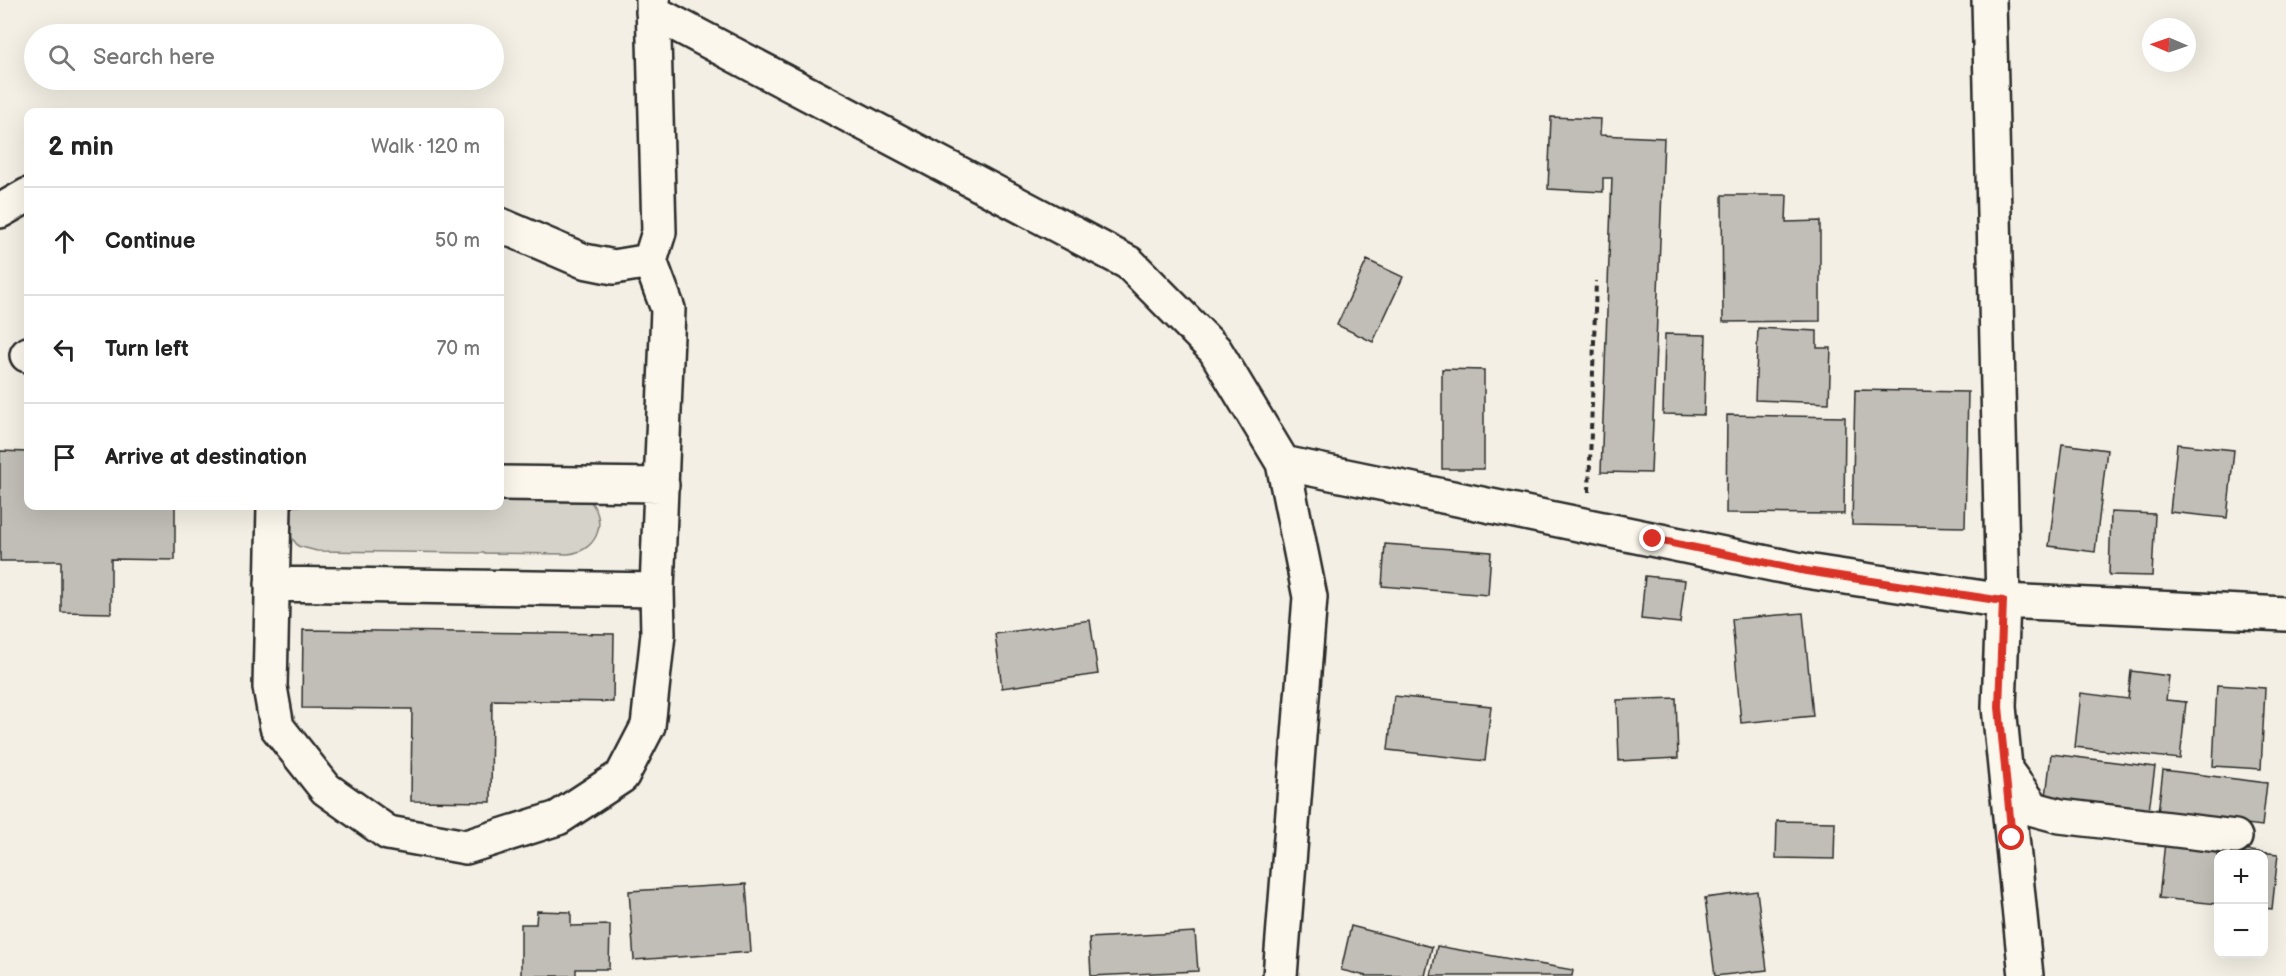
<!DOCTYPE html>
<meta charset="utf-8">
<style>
body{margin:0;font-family:"Balsamiq Sans",sans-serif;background:#f2f2f2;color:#222}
.controls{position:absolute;right:18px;bottom:18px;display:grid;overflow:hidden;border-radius:12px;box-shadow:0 6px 24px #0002}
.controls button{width:54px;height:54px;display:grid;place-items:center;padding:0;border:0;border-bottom:2px solid #e0e0e0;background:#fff;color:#222;font:30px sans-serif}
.compass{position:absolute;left:2142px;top:18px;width:54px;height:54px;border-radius:50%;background:#fff;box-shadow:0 6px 24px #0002;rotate:272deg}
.stop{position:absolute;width:18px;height:18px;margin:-14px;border:4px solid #d93025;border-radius:50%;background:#fff}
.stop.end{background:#d93025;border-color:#fff;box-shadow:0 2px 6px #0008}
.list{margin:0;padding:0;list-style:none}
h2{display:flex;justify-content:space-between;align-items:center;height:78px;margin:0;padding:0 24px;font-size:26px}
h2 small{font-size:20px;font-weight:400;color:#767676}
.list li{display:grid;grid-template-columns:39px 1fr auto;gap:18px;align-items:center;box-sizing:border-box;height:108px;padding:0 24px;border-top:2px solid #e0e0e0}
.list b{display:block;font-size:22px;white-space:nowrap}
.list em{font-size:20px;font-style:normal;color:#767676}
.icon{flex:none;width:33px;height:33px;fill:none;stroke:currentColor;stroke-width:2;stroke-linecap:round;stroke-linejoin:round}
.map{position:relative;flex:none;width:2286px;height:976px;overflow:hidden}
.search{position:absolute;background:#fff;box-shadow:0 6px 24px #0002;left:24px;top:24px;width:480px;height:66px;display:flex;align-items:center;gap:15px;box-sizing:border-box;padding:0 21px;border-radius:33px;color:#767676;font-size:22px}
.panel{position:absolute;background:#fff;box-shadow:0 6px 24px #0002;left:24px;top:108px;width:480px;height:402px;border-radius:12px}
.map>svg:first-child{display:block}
.green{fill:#d5d2c9;stroke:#807e7a;stroke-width:1.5}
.building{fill:#c0beb6;stroke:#2b2b2b;stroke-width:1.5}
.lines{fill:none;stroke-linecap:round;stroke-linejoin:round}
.minor-casing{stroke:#2b2b2b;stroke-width:38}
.path{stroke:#2b2b2b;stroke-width:4;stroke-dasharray:6 4.5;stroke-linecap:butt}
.minor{stroke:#fbf7ec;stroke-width:33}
.route{stroke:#d93025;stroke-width:8}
</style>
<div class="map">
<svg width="2286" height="976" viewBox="0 0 2286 976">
<rect width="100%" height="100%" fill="#f3efe4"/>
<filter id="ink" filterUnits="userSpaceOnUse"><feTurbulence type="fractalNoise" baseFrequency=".0167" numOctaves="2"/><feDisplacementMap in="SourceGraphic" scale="12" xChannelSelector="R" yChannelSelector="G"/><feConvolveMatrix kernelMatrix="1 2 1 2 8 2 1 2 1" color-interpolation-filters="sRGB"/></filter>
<g filter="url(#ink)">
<path class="green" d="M500 492 586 497C609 517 600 551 568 554L317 551 298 546 286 530 290 506H500Z"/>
<path class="building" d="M1551 117 1601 119 1600 135 1664 138 1651 473 1601 472 1612 178H1603V192L1548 189Z
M1722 195H1787L1786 222 1820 221V321L1723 322Z
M1367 260 1403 277 1373 342 1337 325Z
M1758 328 1817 331V348H1831L1829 403 1755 400Z
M1665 334 1706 335 1704 415 1663 414Z
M1442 369 1484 370V469H1442Z
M1855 390 1968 392 1965 527 1852 525Z
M1727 415 1845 417 1844 514 1726 513Z
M2062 444 2107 450 2095 552 2049 546Z
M2177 444 2234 450 2227 518 2170 512Z
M0 451 28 452V506H175V560L111 559V613L61 612V561H0Z
M2111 512 2155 514 2152 576 2109 575Z
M1385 544 1491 552 1488 595 1382 586Z
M1645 576 1685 580 1680 623 1641 619Z
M1803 613 1813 716 1741 723 1732 619Z
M1090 620 1098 674 1002 688 995 634Z
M303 630 614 634 613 702 492 700 491 802 411 801 412 709 302 708Z
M2131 671 2169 676 2166 700 2186 702 2180 759 2075 747 2081 693 2128 699Z
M2217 685 2265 688 2261 769 2213 766Z
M1394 696 1491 706 1485 761 1388 750Z
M1676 698 1678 758 1619 761 1617 700Z
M2051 754 2155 767 2149 810 2046 797Z
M2163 770 2267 783 2262 826 2158 813Z
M1777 821 1835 822 1834 859 1776 858Z
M2165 842 2278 854 2272 909 2264 908V854H2218V904L2159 898Z
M746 884 751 952 634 960 629 891Z
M1757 891 1767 970 1715 976 1705 898Z
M537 911 571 912V926L610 925 609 969H576V976H521V924H536Z
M1351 926 1432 947 1425 976H1366L1341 970Z
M1195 932 1198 971 1091 976 1089 938Z
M1437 946 1573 970 1572 976H1431Z"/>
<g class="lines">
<g class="minor-casing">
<path id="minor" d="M1989 0 2003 601 1999 707 2026 976
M653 12 1129 263 1215 350 1283 463 1310 597 1280 976
M0 211 28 195
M500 225 584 261 614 267 650 261
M27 355 28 354
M1283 463 1806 571 2003 601 2286 614
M500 483 662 485
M274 506 270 687 277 727 326 789 388 833 466 847 558 818 622 776 648 726 658 634 657 590 668 309 650 261 659 232 653 0
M272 584 657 590
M2006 771 2034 809 2060 816 2235 837"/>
</g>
<path class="path" d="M1589 492 1596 281"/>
<use href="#minor" class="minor"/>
</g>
</g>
<g class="lines" filter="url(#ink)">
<path class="route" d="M1653 539 1806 571 2003 601 1999 707 2012 838"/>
</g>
</svg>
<div class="controls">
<button>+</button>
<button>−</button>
</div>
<svg class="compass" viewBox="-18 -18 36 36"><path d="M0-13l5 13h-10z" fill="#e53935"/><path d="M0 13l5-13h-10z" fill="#767676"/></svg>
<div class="stop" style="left:2012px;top:838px"></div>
<div class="stop end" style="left:1653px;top:539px"></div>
<div class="search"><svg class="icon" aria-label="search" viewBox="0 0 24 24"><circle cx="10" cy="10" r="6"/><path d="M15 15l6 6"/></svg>Search here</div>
<section class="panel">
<h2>2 min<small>Walk · 120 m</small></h2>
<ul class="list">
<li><svg class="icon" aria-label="ahead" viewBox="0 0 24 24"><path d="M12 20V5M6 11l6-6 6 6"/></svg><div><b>Continue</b></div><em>50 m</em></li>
<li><svg class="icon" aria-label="left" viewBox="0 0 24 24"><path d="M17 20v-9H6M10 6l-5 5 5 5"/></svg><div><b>Turn left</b></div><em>70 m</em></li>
<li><svg class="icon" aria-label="arrive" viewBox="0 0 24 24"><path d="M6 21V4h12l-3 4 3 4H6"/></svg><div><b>Arrive at destination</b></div></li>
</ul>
</section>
</div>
